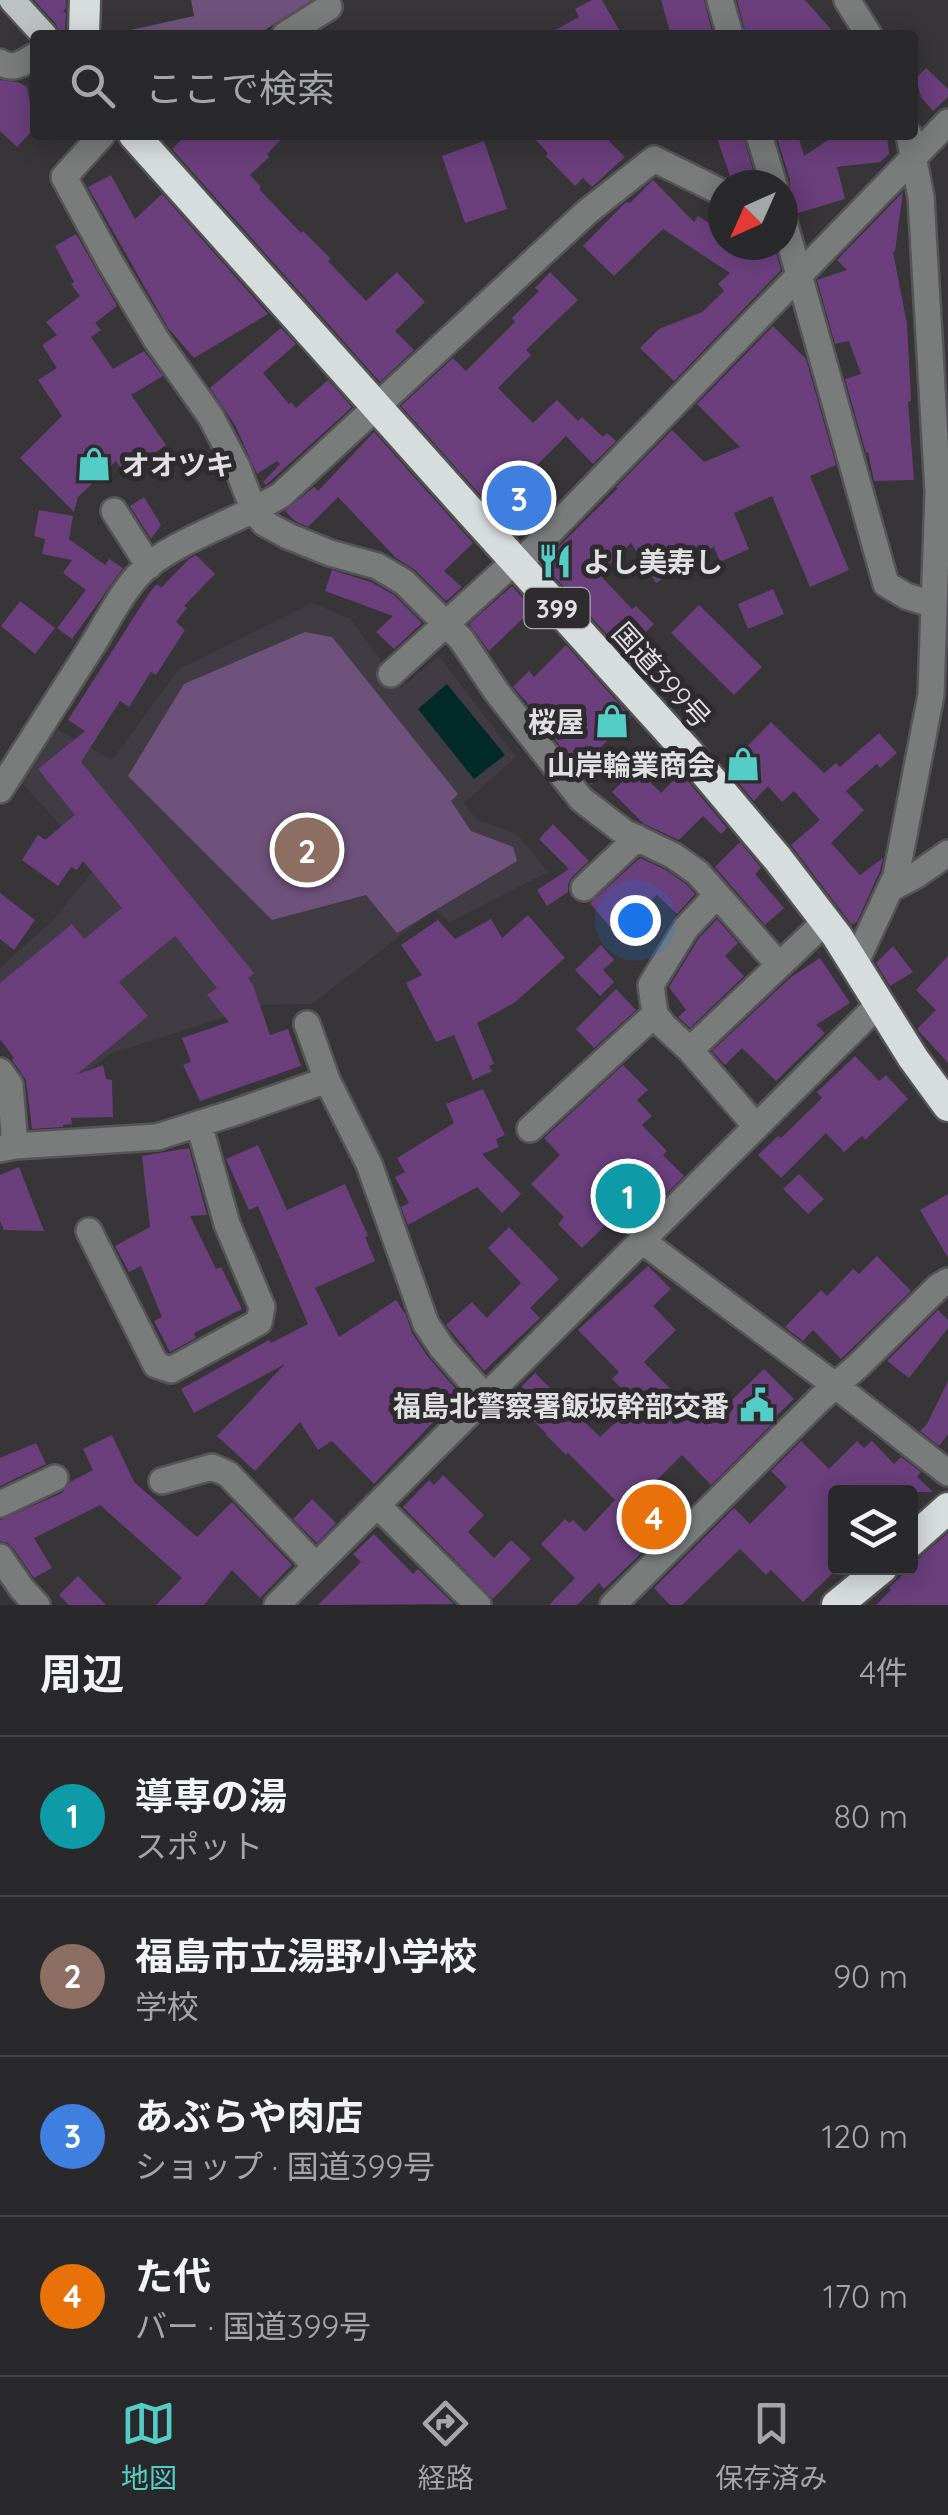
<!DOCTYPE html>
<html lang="ja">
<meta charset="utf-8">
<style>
body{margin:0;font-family:Quicksand,"Noto Sans JP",sans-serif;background:#353436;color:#f1f3f6}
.controls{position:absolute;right:30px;bottom:30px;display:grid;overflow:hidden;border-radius:10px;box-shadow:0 5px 25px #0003}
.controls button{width:90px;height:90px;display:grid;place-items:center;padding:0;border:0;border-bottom:2px solid #454447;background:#29282a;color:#f1f3f6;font:50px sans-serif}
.compass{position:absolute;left:708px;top:170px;width:90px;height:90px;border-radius:50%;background:#29282a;box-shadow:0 5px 25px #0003;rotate:225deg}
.you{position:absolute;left:635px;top:920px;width:35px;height:35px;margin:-25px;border:8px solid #fff;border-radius:50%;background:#1a73e8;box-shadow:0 0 0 15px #1a73e833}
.badge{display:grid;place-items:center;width:65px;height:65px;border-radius:50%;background:#54cdc7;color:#fff;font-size:32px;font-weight:700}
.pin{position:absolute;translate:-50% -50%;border:5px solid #fff;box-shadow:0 2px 10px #0006}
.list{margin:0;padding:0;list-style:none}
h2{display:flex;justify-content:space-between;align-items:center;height:130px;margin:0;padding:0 40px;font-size:42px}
h2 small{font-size:32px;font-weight:400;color:#a5a6a8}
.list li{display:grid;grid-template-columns:65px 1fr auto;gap:30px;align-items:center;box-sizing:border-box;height:160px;padding:0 40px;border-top:2px solid #454447}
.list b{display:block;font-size:38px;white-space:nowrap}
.list p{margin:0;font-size:32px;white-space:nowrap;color:#a5a6a8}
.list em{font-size:32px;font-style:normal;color:#a5a6a8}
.icon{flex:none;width:55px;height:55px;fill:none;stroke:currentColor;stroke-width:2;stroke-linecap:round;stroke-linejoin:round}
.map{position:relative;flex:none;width:948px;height:1605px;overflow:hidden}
.search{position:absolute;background:#29282a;box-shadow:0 5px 25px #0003;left:30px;right:30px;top:30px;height:110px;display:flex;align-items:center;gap:25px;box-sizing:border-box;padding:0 35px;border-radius:10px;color:#a5a6a8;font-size:38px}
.sheet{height:770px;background:#29282a}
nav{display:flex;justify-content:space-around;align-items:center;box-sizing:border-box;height:140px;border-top:2px solid #454447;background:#29282a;font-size:28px;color:#a5a6a8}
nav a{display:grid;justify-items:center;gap:5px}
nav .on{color:#54cdc7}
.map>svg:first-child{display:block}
.built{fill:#413b44}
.green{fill:#6f527b}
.water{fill:#022a28}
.building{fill:#6a3f7c}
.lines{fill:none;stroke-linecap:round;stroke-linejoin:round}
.minor-casing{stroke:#555456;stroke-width:30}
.major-casing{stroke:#555456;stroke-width:30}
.highway-casing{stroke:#555456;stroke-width:35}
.minor{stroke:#797c7b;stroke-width:25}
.major{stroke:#bcc1c1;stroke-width:25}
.highway{stroke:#d7dcdc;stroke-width:30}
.labels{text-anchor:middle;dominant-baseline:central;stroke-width:10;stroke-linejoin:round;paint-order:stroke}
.shield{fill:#2d2b2e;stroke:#aaa9ab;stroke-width:2.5}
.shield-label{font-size:25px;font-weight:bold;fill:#e0dfe1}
.poi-label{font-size:28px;font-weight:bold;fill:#e0dfe1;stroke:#2d2b2e;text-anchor:end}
.street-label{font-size:28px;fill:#e0dfe1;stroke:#2d2b2e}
</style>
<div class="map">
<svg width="948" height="1605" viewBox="0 0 948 1605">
<rect width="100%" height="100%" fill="#373538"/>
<path class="built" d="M313 603 351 619 401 688 439 656 516 757 464 803 476 819 518 835 548 872 450 922 434 910 312 1004 264 1005 112 1053 73 1081 0 983V968L54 919 97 866 21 782 55 728 112 760 179 669Z"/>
<path class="green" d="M191 0H312L257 35H108L194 16Z
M305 632 332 637 458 794 451 801 471 831 513 847 517 861 397 933 366 895 272 920 128 776 184 684Z"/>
<path class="water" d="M447 684 505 755 474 779 418 709Z"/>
<path class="building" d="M34 0H66V8L63 11 66 13 65 31 60 34 56 24Z
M592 0H602L622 35H546L579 17 575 9Z
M661 0H704L713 35H671Z
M737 0H805L836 35H746Z
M926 68 948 89V97L933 111 921 97 916 78Z
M0 80 18 82 27 87 35 128 17 147 0 131Z
M186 135H286L267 154 269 157 250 175 261 187 259 189 301 233 303 231 331 259 328 261 366 301 397 272 425 302 395 331 414 350 380 382 172 149Z
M531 135H603L625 157 592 187 583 178 575 186 546 156 548 153Z
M716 135H743L755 177 736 184 731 179Z
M776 135H798L804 156 836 135H887L889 154 880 162 837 167 845 199 798 213 793 206 789 191 790 180Z
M484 141 507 209 465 223 442 156Z
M111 175 135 219 162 194 268 314 194 358 168 328 88 187Z
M653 180 694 222 698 216 723 232V245H774L781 270 674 381 640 348 659 329 702 312 724 291 718 284 730 273 663 229 614 276 583 246 626 202 630 203Z
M903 192 895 251 893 252 907 324 911 401 908 402 914 480 874 481 868 452 866 453 845 379 861 374 849 341 835 344 817 280 847 270 837 260Z
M76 234 117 306 95 323 101 330 91 337 113 369 144 351 163 376 131 395 166 445 125 474 116 461 78 497 74 512 20 458 62 416 38 380 57 368 42 345 57 335 46 322 80 296 71 284 74 282 55 246Z
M550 272 578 300 526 350 531 355 498 388 533 423 557 400 578 421 582 417 603 437 607 433 616 441 593 464 566 436 534 468 553 487 511 529 401 406 453 358 466 371 515 322 512 318 539 291 535 288Z
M773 326 806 359 836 465 810 476 849 570 810 587 772 496 734 513 749 549 720 562 714 547 656 583 631 543 599 574 632 609 636 606 654 624 624 653 542 563 618 488 616 487 672 430 704 462 740 447 697 404Z
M281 328 296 344 263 373 289 404 291 402 296 408 328 380 352 407 266 485 263 482 280 464 277 461 257 474 235 425 210 388Z
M374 432 473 543 444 571 462 587 446 601 415 570 396 558 338 497 308 527 295 521 285 511 314 487 318 491Z
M144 497 161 525 151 539 130 506Z
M39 510 73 516 69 539 105 565 109 559 123 568 72 639 57 628 86 590 63 573 72 560 42 554 45 539 34 536Z
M196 555 215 574 184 606 187 608 176 622 185 630 156 675 151 672 129 707 120 701 81 762 254 973 248 978 253 985 270 1035 288 1029 301 1066 200 1101 183 1065 191 1062 182 1038 229 1022 207 995 217 988 175 936 119 982 148 1016 76 1075 103 1065 106 1079 112 1080 113 1117 71 1118 72 1124 63 1125V1127L32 1129 26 1080 12 1060 14 1058 0 1039V983L72 924 84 939 122 908 83 861 77 870 71 867 58 886 22 860 38 835 45 840 75 815 38 769 85 731 68 720 150 592 157 584 161 588 189 559Z
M332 570 371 582 394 595 422 623 394 649 376 632 393 616 325 591Z
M512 586 533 609 489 651 469 624Z
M773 589 784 614 748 629 738 604Z
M20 601 55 628 35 654 1 626Z
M699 605 762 667 734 695 671 633Z
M566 645 631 717 596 752 610 766 591 785 548 731 551 729 513 687 529 671 534 677Z
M771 722 824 773 836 763 840 767 879 733 897 753 880 768 877 764 846 791 864 810 831 843 860 875 883 858 880 871 857 922 852 925 791 845 820 820 794 791 782 802 768 786 754 801 726 768Z
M636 768 661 793 681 773 727 828 721 834 703 816 679 840 644 824 612 792Z
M553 824 589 861 572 877 568 884V892L547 906 537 890 569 869 539 839Z
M740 842 761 868 755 874 784 908 765 925 715 867Z
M640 858 666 870 687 885 695 894 677 914 657 895 638 913 634 908 610 927 590 903Z
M0 893 35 920 14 950 0 939Z
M528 915 565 958 514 1003 477 1023 494 1064 489 1066 492 1071 473 1080 454 1035 436 1042 406 983 422 975 401 945 438 920 455 939 491 919 502 938Z
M717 919 738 943 725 956 744 976 690 1028 678 1017 686 1010 669 987 699 938Z
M601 945 614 960 603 970 614 982 600 996 575 970Z
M893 946 913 972 890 986 876 963Z
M948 956V1063L917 1029 936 1010 916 990Z
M820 958 850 1003 816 1025 825 1033 776 1081 742 1048 725 1065 712 1051 791 977Z
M616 989 636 1010 594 1048 576 1029Z
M855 1056 879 1081 886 1075 908 1099 865 1140 862 1136 844 1152 826 1133 781 1178 758 1155 778 1136 781 1138 822 1098 817 1092Z
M623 1065 648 1090 637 1100 652 1116 642 1125 667 1151 663 1155 684 1176 666 1194 660 1188 626 1222 618 1213 582 1248 558 1224 564 1217 531 1184 560 1155 544 1138Z
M483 1089 505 1135 496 1139 499 1147 482 1154 521 1194 502 1213 477 1187 408 1225 401 1207 409 1203 395 1177 405 1172 397 1158 454 1123 446 1104Z
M258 1145 287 1210 345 1184 368 1236 365 1237 375 1261 315 1288 339 1337 396 1300 406 1315 412 1333 428 1357 460 1394 374 1484 332 1441 318 1450 300 1422 255 1471 217 1436 285 1364 194 1413 181 1389 269 1340 271 1343 308 1324 258 1206 249 1210 226 1159Z
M189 1148 207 1215 190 1216 216 1269 221 1267 242 1309 194 1333 196 1338 170 1352 154 1321 162 1317 141 1266 129 1272 115 1246 150 1227 142 1156Z
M19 1167 44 1231 4 1230 0 1221V1175Z
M799 1174 824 1199 808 1214 783 1189Z
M948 1194V1258L920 1210Z
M509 1227 559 1279 530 1308 540 1318 484 1371 446 1325 472 1302 487 1318 521 1283 488 1248Z
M877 1256 911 1291 841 1359 813 1330 803 1341 785 1327 821 1290 827 1296 853 1269 859 1274Z
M648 1266 671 1289 653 1306 676 1330 644 1362 706 1425 764 1369 794 1399 776 1416 778 1418 711 1485 682 1455 652 1485 681 1515 604 1589 599 1583 577 1605H549L575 1578 541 1544 565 1519 569 1523 573 1520 585 1532 615 1500 568 1453 566 1455 546 1435 547 1434 510 1398 535 1373 600 1437 636 1403 612 1379 619 1372 578 1330Z
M938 1310 948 1320V1328L909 1378 887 1361Z
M948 1381V1434L939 1446 920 1431 927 1424Z
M112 1435 134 1482 197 1537 232 1502 292 1565 260 1598 232 1570 204 1605H156L182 1578 100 1505 34 1538 52 1568 34 1578 13 1548 8 1543 0 1541V1520L62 1493 70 1482 93 1470 83 1449Z
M801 1441 829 1469 857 1441 864 1448 872 1441 894 1464 901 1457 921 1472 917 1477 933 1492H836V1570L803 1602 771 1570 766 1575 740 1549 682 1605H670L654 1588 734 1508 750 1524 787 1487 771 1471Z
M36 1443 46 1464 0 1486V1458Z
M443 1475 484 1515 468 1532 494 1558 511 1540 531 1559 493 1599 403 1507 429 1480 434 1485Z
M312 1499 336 1523 317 1543 293 1519Z
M948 1533V1605H876L891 1590 889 1588 919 1558Z
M374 1534 413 1574 418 1569 454 1604 318 1605 361 1562 353 1554Z
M78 1576 106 1605H69L59 1595Z"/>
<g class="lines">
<g class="minor-casing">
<path id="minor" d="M720 0 730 35
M847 0 869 35
M285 35 329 7
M0 62C13 71 23 63 35 56
M102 135 64 177 110 262 156 339 211 417 237 467 254 511 264 523 288 536 330 553 377 566 404 582 461 639 496 691 581 799 624 832 674 856 698 873 779 965
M759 135 774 185
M783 218 886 584 906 596 934 605
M114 511 149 566
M518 565 948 122
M391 674 515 561
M0 790C31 742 61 694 92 646 109 619 125 584 150 564 187 536 240 520 281 495L587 212 654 159 723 193
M584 888 637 838
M890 889 915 876 948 853
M855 964 896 876 931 695 938 492 921 197 909 135
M655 1014 664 1026 690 1050
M307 1024 327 1080 369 1164 426 1324 442 1348 485 1397
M0 1071 10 1085 15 1146
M756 1126 690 1050 826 921
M530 1129 655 1014 651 985 686 928 717 895
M0 1149 15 1146 157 1137 233 1113 327 1080
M89 1231 156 1365 171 1370 259 1322 262 1307 227 1224 199 1124
M641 1240 836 1386 948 1473
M162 1481 212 1467 228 1474 316 1566
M0 1504 55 1478
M377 1505 478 1605
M0 1557 22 1589 37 1605
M277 1605 879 1004
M613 1605 820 1399 859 1365 938 1287 948 1281"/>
</g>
<g class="major-casing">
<path id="major" d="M12 0 44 35"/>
</g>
<g class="highway-casing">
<path id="highway" d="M84 35 85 0
M134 135 468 509 687 751 778 859 837 936 913 1058 948 1106
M910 1542 948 1508
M837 1605 882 1568"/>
</g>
<use href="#minor" class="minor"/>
<use href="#major" class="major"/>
<use href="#highway" class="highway"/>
</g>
<defs>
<g id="shop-bare" transform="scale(2.7)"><path d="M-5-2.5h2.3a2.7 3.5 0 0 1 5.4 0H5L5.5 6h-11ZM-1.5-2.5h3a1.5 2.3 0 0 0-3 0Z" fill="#54cdc7" stroke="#2d2b2e" stroke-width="2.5" paint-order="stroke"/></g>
<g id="restaurant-bare" transform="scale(2.7)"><path d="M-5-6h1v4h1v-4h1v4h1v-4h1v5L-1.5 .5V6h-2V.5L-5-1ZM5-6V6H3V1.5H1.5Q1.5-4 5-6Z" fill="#54cdc7" stroke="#2d2b2e" stroke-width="2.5" paint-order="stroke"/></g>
<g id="civic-bare" transform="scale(2.7)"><path d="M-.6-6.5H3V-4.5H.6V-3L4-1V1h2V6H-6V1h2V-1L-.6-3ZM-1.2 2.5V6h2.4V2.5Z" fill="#54cdc7" stroke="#2d2b2e" stroke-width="2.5" paint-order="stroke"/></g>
</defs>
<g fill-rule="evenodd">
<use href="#shop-bare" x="94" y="464"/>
<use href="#restaurant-bare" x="555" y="561"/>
<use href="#shop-bare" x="612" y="721"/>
<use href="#shop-bare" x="743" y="764"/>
<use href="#civic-bare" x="757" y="1405"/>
</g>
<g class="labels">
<rect class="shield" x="524.5" y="588" width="65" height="40" rx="8"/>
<g class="shield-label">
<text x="557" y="608">399</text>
</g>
<g class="poi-label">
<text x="122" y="464" text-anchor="start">オオツキ</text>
<text x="583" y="561" text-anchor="start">よし美寿し</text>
<text x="584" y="721">桜屋</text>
<text x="715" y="764">山岸輪業商会</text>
<text x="729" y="1405">福島北警察署飯坂幹部交番</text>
</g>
<g class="street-label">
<text transform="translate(662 675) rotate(48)">国道399号</text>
</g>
</g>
</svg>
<div class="controls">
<button><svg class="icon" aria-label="layers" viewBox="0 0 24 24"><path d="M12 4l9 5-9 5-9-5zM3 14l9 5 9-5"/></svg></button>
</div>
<svg class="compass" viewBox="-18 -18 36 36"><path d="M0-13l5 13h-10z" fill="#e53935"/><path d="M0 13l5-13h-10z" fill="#a5a6a8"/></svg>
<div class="you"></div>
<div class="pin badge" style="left:628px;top:1196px;background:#0f9aa8">1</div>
<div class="pin badge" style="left:307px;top:850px;background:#8d6e63">2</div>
<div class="pin badge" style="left:519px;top:498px;background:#3f7fe0">3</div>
<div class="pin badge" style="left:654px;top:1517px;background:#e8710a">4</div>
<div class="search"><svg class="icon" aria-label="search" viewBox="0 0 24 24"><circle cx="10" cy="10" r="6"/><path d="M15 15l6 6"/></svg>ここで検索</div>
</div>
<section class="sheet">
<h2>周辺<small>4件</small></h2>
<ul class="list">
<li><span class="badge" style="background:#0f9aa8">1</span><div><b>導専の湯</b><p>スポット</p></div><em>80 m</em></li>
<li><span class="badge" style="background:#8d6e63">2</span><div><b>福島市立湯野小学校</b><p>学校</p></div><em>90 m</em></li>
<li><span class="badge" style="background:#3f7fe0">3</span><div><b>あぶらや肉店</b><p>ショップ · 国道399号</p></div><em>120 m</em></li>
<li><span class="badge" style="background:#e8710a">4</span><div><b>た代</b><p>バー · 国道399号</p></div><em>170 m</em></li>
</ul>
</section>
<nav>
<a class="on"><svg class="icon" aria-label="map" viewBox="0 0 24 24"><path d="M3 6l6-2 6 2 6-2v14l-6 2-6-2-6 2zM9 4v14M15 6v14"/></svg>地図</a>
<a><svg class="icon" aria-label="directions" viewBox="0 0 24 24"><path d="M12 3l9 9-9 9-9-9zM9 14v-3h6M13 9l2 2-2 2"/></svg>経路</a>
<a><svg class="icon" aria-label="saved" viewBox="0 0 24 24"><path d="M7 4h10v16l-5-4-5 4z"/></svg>保存済み</a>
</nav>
